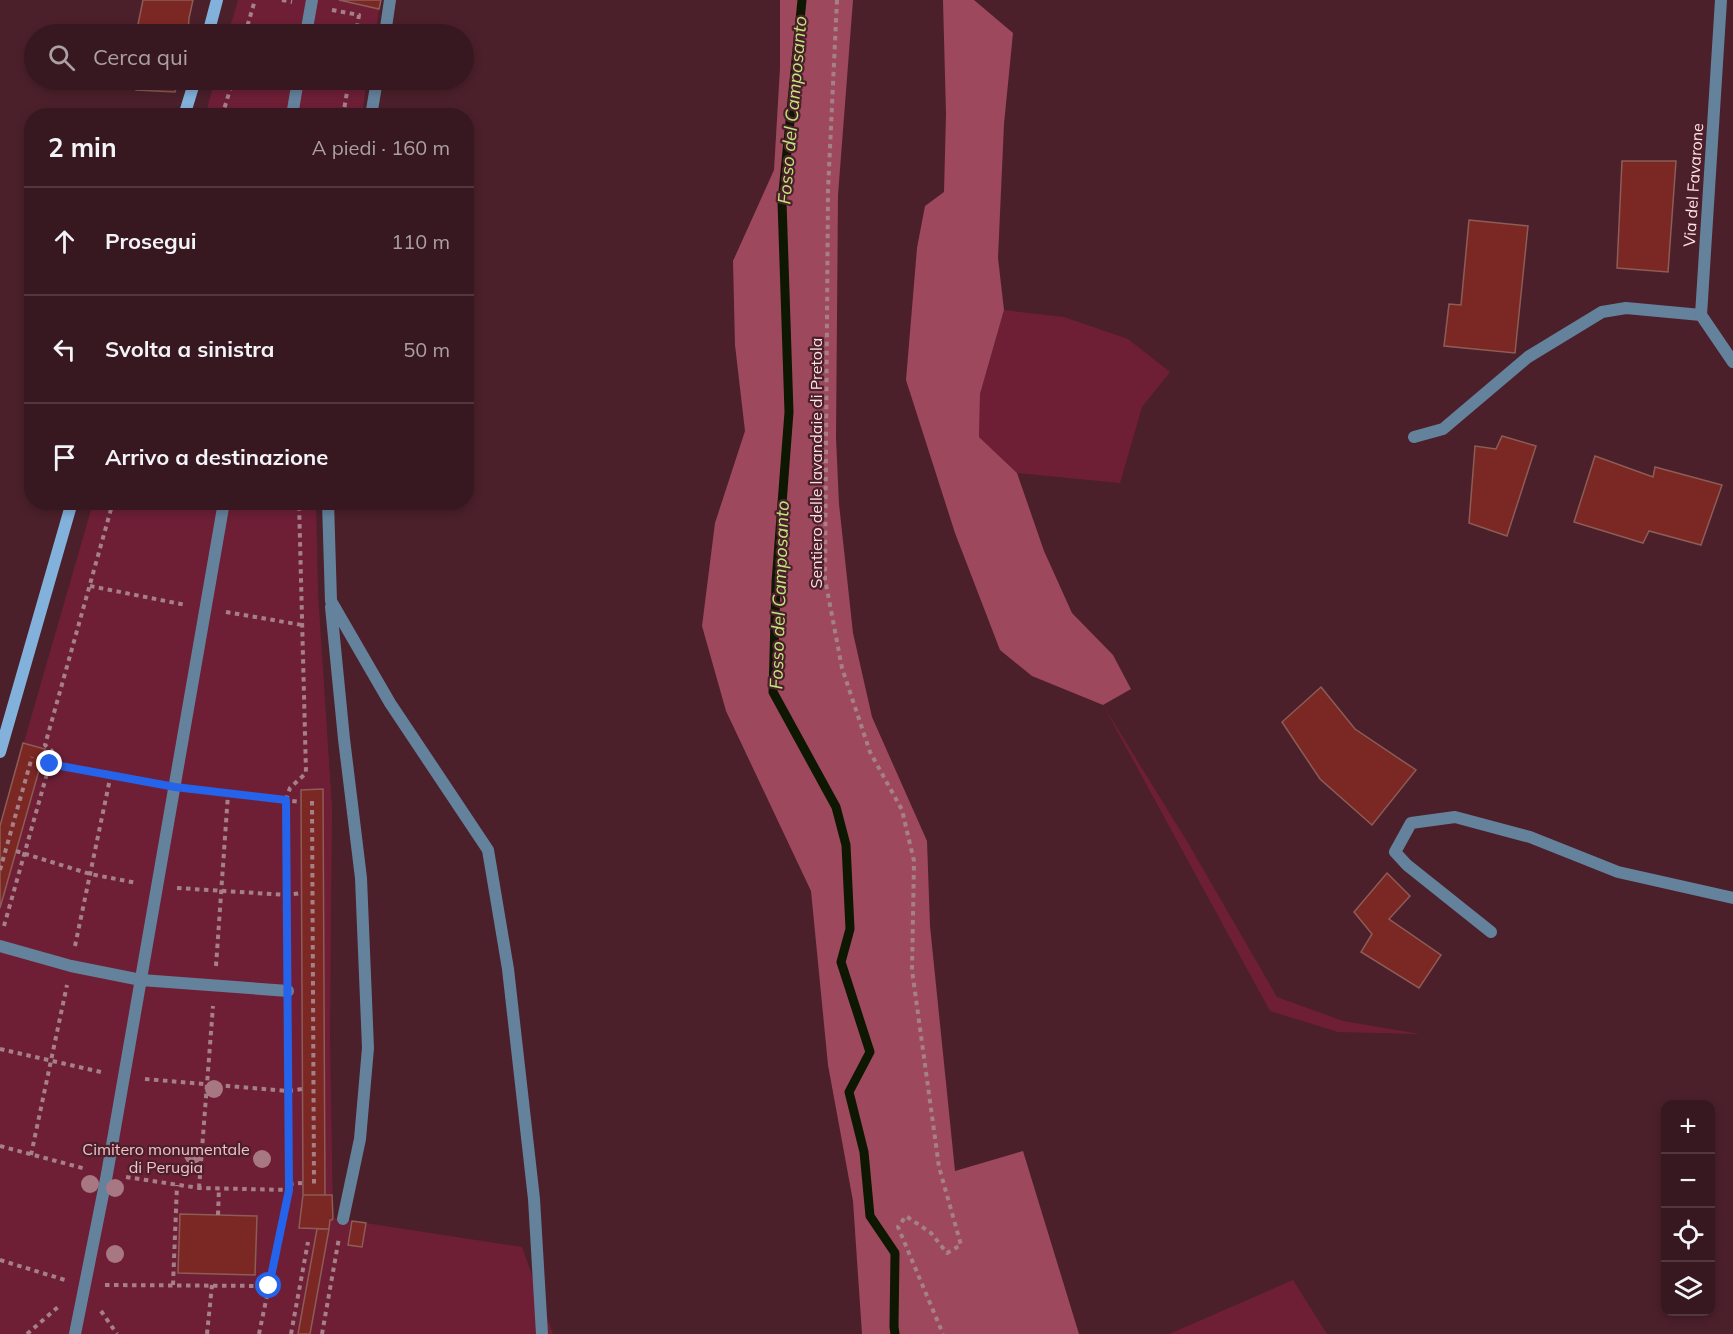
<!DOCTYPE html>
<html lang="it">
<meta charset="utf-8">
<style>
body{margin:0;font-family:Mulish,sans-serif;background:#3f2129;color:#f1f3f6}
.controls{position:absolute;right:18px;bottom:18px;display:grid;overflow:hidden;border-radius:12px;box-shadow:0 3px 9px #0003}
.controls button{width:54px;height:54px;display:grid;place-items:center;padding:0;border:0;border-bottom:2px solid #52373e;background:#381820;color:#f1f3f6;font:30px sans-serif}
.stop{position:absolute;width:18px;height:18px;margin:-14px;border:4px solid #2563eb;border-radius:50%;background:#fff}
.stop.end{background:#2563eb;border-color:#fff;box-shadow:0 2px 6px #0008}
.list{margin:0;padding:0;list-style:none}
h2{display:flex;justify-content:space-between;align-items:center;height:78px;margin:0;padding:0 24px;font-size:26px}
h2 small{font-size:20px;font-weight:400;color:#aba0a5}
.list li{display:grid;grid-template-columns:39px 1fr auto;gap:18px;align-items:center;box-sizing:border-box;height:108px;padding:0 24px;border-top:2px solid #52373e}
.list b{display:block;font-size:22px;white-space:nowrap}
.list em{font-size:20px;font-style:normal;color:#aba0a5}
.icon{flex:none;width:33px;height:33px;fill:none;stroke:currentColor;stroke-width:2;stroke-linecap:round;stroke-linejoin:round}
.map{position:relative;flex:none;width:1733px;height:1334px;overflow:hidden}
.search{position:absolute;background:#381820;box-shadow:0 3px 9px #0003;left:24px;top:24px;width:450px;height:66px;display:flex;align-items:center;gap:15px;box-sizing:border-box;padding:0 21px;border-radius:33px;color:#aba0a5;font-size:22px}
.panel{position:absolute;background:#381820;box-shadow:0 3px 9px #0003;left:24px;top:108px;width:450px;height:402px;border-radius:24px}
.map>svg:first-child{display:block}
.green{fill:#6e1f36}
.forest{fill:#9e485d}
.lines{fill:none;stroke-linecap:round;stroke-linejoin:round}
.stream{stroke:#0e1701;stroke-width:9}
.building{fill:#7b2824;stroke:#8d5c56;stroke-width:1.5}
.path{stroke:#a58088;stroke-width:4;stroke-dasharray:4.5 4.5;stroke-linecap:butt}
.lane{stroke:#65829d;stroke-width:12}
.street{stroke:#65829d;stroke-width:12}
.secondary{stroke:#82b1db;stroke-width:12}
.tree{fill:#a77881}
.route{stroke:#2563eb;stroke-width:8}
.labels{text-anchor:middle;dominant-baseline:central;stroke-width:4.5;stroke-linejoin:round;paint-order:stroke}
.street-label{font-size:16px;fill:#ffe1e6;stroke:#4b202a}
.park-label{font-size:16px;fill:#f2c0c9;stroke:#4b202a}
.water-label{font-size:18px;font-style:italic;fill:#bfe97b;stroke:#4b202a}
</style>
<div class="map">
<svg width="1733" height="1334" viewBox="0 0 1733 1334">
<rect width="100%" height="100%" fill="#4b202a"/>
<path class="green" d="M238 0H381L375 34H228Z
M215 80H367L362 115 205 116Z
M1004 310 1064 317 1128 339 1170 372 1142 407 1120 483 1017 473 979 437 980 394Z
M93 503H316L318 593 332 807 330 1037 333 1218 522 1247 553 1334H0V825Z
M1103 705 1188 843 1277 997 1343 1021 1420 1034 1338 1032 1270 1011Z
M1293 1280 1327 1334H1169L1183 1328Z"/>
<path class="forest" d="M780 0H853L838 195 836 438 839 504 853 633 872 717 927 841 930 926 955 1171 1023 1151 1079 1334H862L853 1201 828 1065 811 891 726 711 702 626 715 523 745 431 735 345 733 261 774 170 780 68Z
M943 0H974L1013 33 1004 124 998 258 1004 310 980 394 979 437 1017 473 1044 551 1072 613 1113 655 1131 689 1103 705 1032 676 1000 650 955 533 906 380 917 248 925 206 944 192 946 114Z"/>
<g class="lines">
<path class="stream" d="M802 0 782 202 789 412 776 582 773 692 836 807 846 845 850 929 841 962 870 1052 849 1092 864 1152 870 1216 895 1253 894 1327 895 1334"/>
</g>
<path class="building" d="M143 0H193L189 18 188 34H136Z
M339 0H381L379 9Z
M137 80H179L175 92 136 90Z
M1622 161H1676L1668 272 1617 268Z
M1469 220 1528 226 1515 353 1444 346 1449 304 1461 305Z
M1502 436 1536 446 1507 536 1469 523 1475 446 1496 449Z
M1595 456 1653 477 1655 467 1722 485 1701 545 1649 531 1643 543 1574 522Z
M1321 687 1355 729 1416 770 1372 825 1320 779 1282 722Z
M23 743 45 749 0 908V826Z
M323 789 325 1195H303L301 790Z
M1387 873 1410 896 1389 919 1441 955 1419 988 1361 952 1372 934 1354 912Z
M303 1195H332L333 1218 332 1220H330L329 1229 299 1228Z
M180 1214 257 1216 255 1275 178 1273Z
M352 1221 366 1223 362 1247 348 1245Z
M317 1229H329L310 1334H298Z"/>
<g class="lines">
<path class="path" d="M282 0 292 2
M837 0 828 190 825 579 842 668 870 752 902 810 914 861 912 970 939 1167 961 1245 947 1253 931 1233 906 1216 898 1227 943 1334
M332 10 359 15 356 34
M245 34 255 0
M222 116 233 80
M343 116 349 80
M90 586 186 605
M226 612 302 625
M42 761 50 763 52 751 45 745 113 502
M194 789 300 802
M312 801 314 1184
M16 851 90 874 137 883
M0 870 32 757
M177 888 287 895 301 893
M4 926 50 763 154 783
M75 946 111 774
M216 966 228 794
M288 971 286 800 290 788 306 773 299 502
M0 1049 105 1073
M145 1079 288 1091 302 1089
M0 1146 86 1169
M31 1155 67 985
M126 1177 199 1188 289 1190 288 1011
M289 1184 302 1183
M199 1188 213 1006
M218 1215 219 1188
M0 1260 65 1280
M105 1285 269 1286
M173 1285 177 1185
M101 1311 117 1334
M27 1334 58 1307
M207 1334 212 1285
M259 1334 289 1190
M291 1334 308 1242
M322 1334 339 1238"/>
<path class="lane" d="M306 34 312 0
M385 34 390 0
M292 116 298 80
M371 116 377 80
M328 502 331 601 390 703 488 850 508 969 534 1199 542 1334
M331 607 344 739 361 878 368 1048 360 1139 343 1219
M0 946 71 966 141 980 288 991
M75 1334 107 1174 224 502"/>
<path class="street" d="M1721 0 1701 315 1733 362
M1414 437 1443 429 1528 357 1602 312 1626 308 1701 315
M1491 932 1407 865 1395 852 1411 823 1455 817 1530 837 1618 872 1733 898"/>
<path class="secondary" d="M208 34 217 0
M184 116 195 80
M0 752 72 502"/>
</g>
<g class="tree">
<circle cx="214" cy="1089" r="9"/>
<circle cx="193" cy="1155" r="9"/>
<circle cx="262" cy="1159" r="9"/>
<circle cx="90" cy="1184" r="9"/>
<circle cx="115" cy="1188" r="9"/>
<circle cx="115" cy="1254" r="9"/>
</g>
<g class="lines">
<path class="route" d="M50 764 175 787 286 800 289 1190 269 1286"/>
</g>
<g class="labels">
<g class="street-label">
<text transform="translate(1693 185) rotate(-86)">Via del Favarone</text>
<text transform="translate(816 463) rotate(-90)">Sentiero delle lavandaie di Pretola</text>
</g>
<g class="park-label">
<text x="166" y="1149">Cimitero monumentale<tspan x="166" dy="18">di Perugia</tspan></text>
</g>
<g class="water-label">
<text transform="translate(792 110) rotate(-85)">Fosso del Camposanto</text>
<text transform="translate(779 595) rotate(-88)">Fosso del Camposanto</text>
</g>
</g>
</svg>
<div class="controls">
<button>+</button>
<button>−</button>
<button><svg class="icon" aria-label="locate" viewBox="0 0 24 24"><circle cx="12" cy="12" r="6"/><path d="M12 2v4M12 18v4M2 12h4M18 12h4"/></svg></button>
<button><svg class="icon" aria-label="layers" viewBox="0 0 24 24"><path d="M12 4l9 5-9 5-9-5zM3 14l9 5 9-5"/></svg></button>
</div>
<div class="stop" style="left:269px;top:1286px"></div>
<div class="stop end" style="left:50px;top:764px"></div>
<div class="search"><svg class="icon" aria-label="search" viewBox="0 0 24 24"><circle cx="10" cy="10" r="6"/><path d="M15 15l6 6"/></svg>Cerca qui</div>
<section class="panel">
<h2>2 min<small>A piedi · 160 m</small></h2>
<ul class="list">
<li><svg class="icon" aria-label="ahead" viewBox="0 0 24 24"><path d="M12 20V5M6 11l6-6 6 6"/></svg><div><b>Prosegui</b></div><em>110 m</em></li>
<li><svg class="icon" aria-label="left" viewBox="0 0 24 24"><path d="M17 20v-9H6M10 6l-5 5 5 5"/></svg><div><b>Svolta a sinistra</b></div><em>50 m</em></li>
<li><svg class="icon" aria-label="arrive" viewBox="0 0 24 24"><path d="M6 21V4h12l-3 4 3 4H6"/></svg><div><b>Arrivo a destinazione</b></div></li>
</ul>
</section>
</div>
